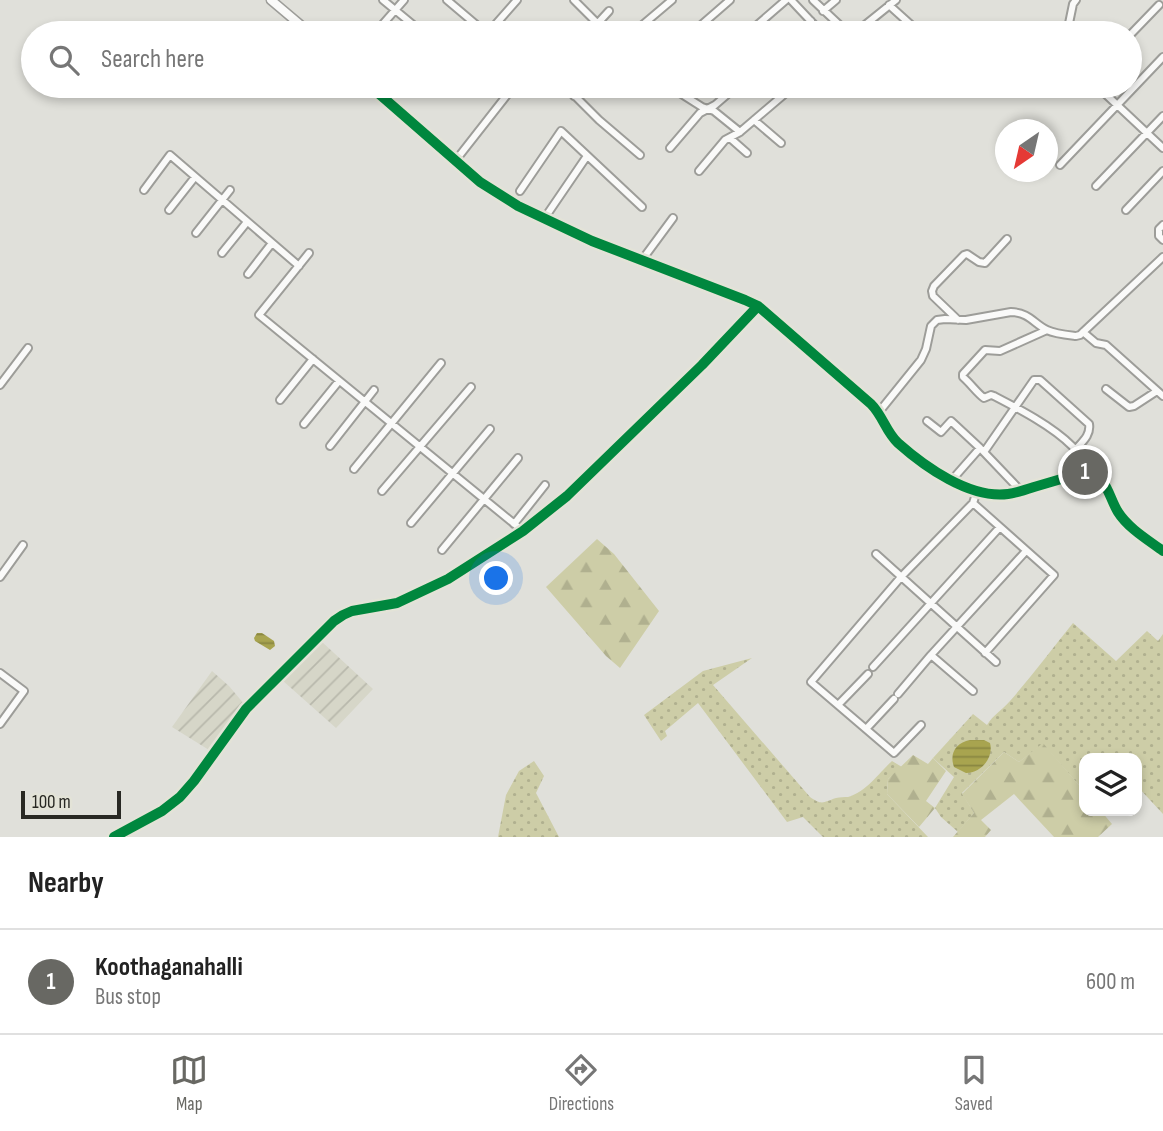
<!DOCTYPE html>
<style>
body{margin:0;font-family:"Sofia Sans Condensed",sans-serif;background:#f2f2f2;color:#222}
.controls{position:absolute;right:21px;bottom:21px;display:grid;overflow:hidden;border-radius:14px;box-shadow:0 4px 10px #0003}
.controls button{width:63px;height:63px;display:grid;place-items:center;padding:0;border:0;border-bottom:2px solid #e0e0e0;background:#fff;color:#222;font:35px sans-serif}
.compass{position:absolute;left:995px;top:119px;width:63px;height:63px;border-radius:50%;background:#fff;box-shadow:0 4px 10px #0003;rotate:214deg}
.scale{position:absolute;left:21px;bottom:18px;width:100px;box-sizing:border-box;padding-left:7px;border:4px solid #282823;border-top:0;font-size:19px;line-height:24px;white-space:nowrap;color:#282823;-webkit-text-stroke:5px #e3e3d7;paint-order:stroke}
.you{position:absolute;left:497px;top:579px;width:24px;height:24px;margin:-18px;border:5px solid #fff;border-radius:50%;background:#1a73e8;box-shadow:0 0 0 10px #1a73e833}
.badge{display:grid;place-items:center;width:46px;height:46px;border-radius:50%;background:#686863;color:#fff;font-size:23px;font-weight:700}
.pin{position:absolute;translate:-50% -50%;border:4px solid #fff;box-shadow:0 2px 7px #0006}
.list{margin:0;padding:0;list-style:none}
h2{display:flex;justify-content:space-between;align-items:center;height:91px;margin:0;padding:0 28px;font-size:30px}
h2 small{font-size:23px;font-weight:400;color:#767676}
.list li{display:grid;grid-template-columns:46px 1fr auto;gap:21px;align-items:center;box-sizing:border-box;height:105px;padding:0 28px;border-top:2px solid #e0e0e0}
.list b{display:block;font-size:26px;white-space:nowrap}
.list p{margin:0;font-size:23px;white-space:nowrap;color:#767676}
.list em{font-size:23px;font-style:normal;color:#767676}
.icon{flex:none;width:38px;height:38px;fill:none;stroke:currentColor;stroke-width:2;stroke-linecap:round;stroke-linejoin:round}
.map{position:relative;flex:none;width:1163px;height:837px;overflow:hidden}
.search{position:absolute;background:#fff;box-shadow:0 4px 10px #0003;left:21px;right:21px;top:21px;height:77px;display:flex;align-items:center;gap:18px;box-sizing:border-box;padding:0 24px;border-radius:38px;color:#767676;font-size:26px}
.sheet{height:196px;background:#fff}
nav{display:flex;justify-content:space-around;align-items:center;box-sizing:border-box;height:98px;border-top:2px solid #e0e0e0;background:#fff;font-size:19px;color:#767676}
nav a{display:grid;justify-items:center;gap:4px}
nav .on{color:#686863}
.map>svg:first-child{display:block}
.industrial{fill:url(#industrial-furrows)}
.grass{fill:url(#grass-dots)}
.forest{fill:url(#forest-firs)}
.water{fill:url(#water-rules)}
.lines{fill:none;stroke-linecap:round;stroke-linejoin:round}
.minor-casing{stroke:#9d9d99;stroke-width:10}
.tertiary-casing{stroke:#9d9d99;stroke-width:11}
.minor{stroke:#fafaf9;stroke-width:6}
.tertiary{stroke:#fafaf9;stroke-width:8}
.cycleway-casing{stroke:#e3e3d7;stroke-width:15}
.cycleway{stroke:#00873e;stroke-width:10}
</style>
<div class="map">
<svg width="1163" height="837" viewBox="0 0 1163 837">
<defs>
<pattern id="industrial-furrows" width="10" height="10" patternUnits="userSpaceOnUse" patternTransform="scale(1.75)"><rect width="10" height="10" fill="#d6d6c8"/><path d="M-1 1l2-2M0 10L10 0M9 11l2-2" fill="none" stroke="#b8b8ac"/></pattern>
<pattern id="grass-dots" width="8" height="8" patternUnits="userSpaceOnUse" patternTransform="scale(1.75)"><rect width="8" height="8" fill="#cdcda7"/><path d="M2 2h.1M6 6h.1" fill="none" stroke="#b0b08f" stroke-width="1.8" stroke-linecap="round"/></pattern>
<pattern id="forest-firs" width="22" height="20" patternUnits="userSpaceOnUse" patternTransform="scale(1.75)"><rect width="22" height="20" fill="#cdcda7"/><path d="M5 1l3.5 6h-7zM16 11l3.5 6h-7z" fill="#b0b08f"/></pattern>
<pattern id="water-rules" width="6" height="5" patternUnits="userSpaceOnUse" patternTransform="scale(1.75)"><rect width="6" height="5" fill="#a8a44f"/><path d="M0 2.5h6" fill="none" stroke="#898641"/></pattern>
</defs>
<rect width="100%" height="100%" fill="#e0e0da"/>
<path class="industrial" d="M321 641 373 689 336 728 282 680Z
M212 671 229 686 245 705 209 750 172 727Z"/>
<path class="grass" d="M1073 623 1116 661 1147 631 1158 641 1163 634V814L1137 786V758H1084V791L1043 744 1019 762 1004 752 962 793 974 813 958 832 941 817 935 808 954 777 933 758 973 714 987 725C993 715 1002 710 1010 701 1032 676 1052 649 1073 623Z
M752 658 713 685 810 797C823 806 823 802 836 798 840 797 844 797 848 797 866 792 879 773 892 761L902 767 888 779 887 794 928 837H823L803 817 787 822 698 703 665 731 667 736 661 741 644 715 703 671Z
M534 761 544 776 536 793 559 837H498L506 795 519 771Z"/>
<path class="forest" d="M597 539 614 554 659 611 620 668 606 656 546 587Z
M1043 743 1084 791V811H1101L1112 824 1098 837H1054L1014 794 981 820 991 830 985 837H953L974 813 962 794 1004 752 1019 762Z
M913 755 928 764 933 758 946 771 926 801 935 808 919 827 887 794 888 779Z"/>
<path class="water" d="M257 633H262L274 641 275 646 270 650 255 641 254 638Z
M970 740H984L990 743C994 758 981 773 966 773L954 767C949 753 956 743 970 740Z"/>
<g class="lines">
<g class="minor-casing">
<path id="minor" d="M383 0 423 33
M447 0 486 33
M574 0 607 33
M791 0 822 33
M813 0 848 33
M889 5 920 33
M823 11 836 0
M598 23 609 11
M375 33 404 0
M488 33 517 0
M633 33 672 0
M692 33 730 0
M748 33 786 0
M797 33 811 21
M855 33 896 0
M1067 33 1073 4 1076 0
M1130 35 1159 5
M565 86 599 120 640 155
M669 86 702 107 714 111 740 132
M978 86 987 88 991 86
M1097 86 1163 148
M574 96 583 86
M754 120 781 143
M730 138 747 153
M670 148 700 113 715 105 737 86
M456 160 514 86
M1060 165 1163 57
M699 171 725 140 740 132 794 86
M1096 186 1163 116
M144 190 170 155 299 266
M520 191 561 131 642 207
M169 210 195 177
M1126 210 1163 171
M544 219 587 156
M1163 225 1159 229V236L1163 240
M196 233 230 190
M222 253 247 222
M309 253 259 315 523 531
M642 260 673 218
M248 274 272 243
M958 320 933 296 932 291 934 286 964 255 967 254 979 262 985 263 1007 239
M1047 330 1000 351 985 350 963 374V377C971 384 977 393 984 398L991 395 994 396C1019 409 1052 426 1072 446 1080 454 1086 463 1092 472
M1083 332 1096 343 1106 345 1163 396
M0 385 28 348
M1106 389 1129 407 1134 406 1157 391
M280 400 313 359
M879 412 921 360 926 349 931 326 937 320 945 319 966 320 1011 312C1030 313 1033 323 1047 330 1055 334 1067 335 1076 336L1080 335 1163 257
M927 421 941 432 951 421 980 448 1021 491
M304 424 339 381
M330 446 374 390
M984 452 1034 380H1040L1089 424C1091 435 1082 442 1076 449
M354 469 441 363
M951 481 980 448
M382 491 471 387
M973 503 1054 575 985 653
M411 523 490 429
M514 524 545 485
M442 550 518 458
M876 554 996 662
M0 577 23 545
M931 655 973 691
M873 667 1000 527
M0 673 24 691 0 724
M898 694 931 655 1026 551
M838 705 868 674
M921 725 894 753 811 682 901 577 973 503 977 491
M866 729 894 699
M114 837 162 811 180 797 194 781 246 709 334 621 343 615 352 611 397 603 448 579 523 531 567 496 702 365 758 306"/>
</g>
<g class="tertiary-casing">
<path id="tertiary" d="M271 0 310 33
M370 86 480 182 518 206 592 241 745 300 758 306 871 404C883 416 886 432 898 443 925 467 970 499 1008 494 1016 493 1025 490 1034 487 1051 482 1068 477 1085 472 1107 474 1108 496 1118 512 1128 528 1148 540 1163 551"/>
</g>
<use href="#minor" class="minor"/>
<use href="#tertiary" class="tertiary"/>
<g class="cycleway-casing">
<path id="cycleway" d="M370 86 480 182 518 206 592 241 745 300 758 306 871 404C883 416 886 432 898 443 925 467 970 499 1008 494 1016 493 1025 490 1034 487 1051 482 1068 477 1085 472 1107 474 1108 496 1118 512 1128 528 1148 540 1163 551
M114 837 162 811 180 797 194 781 246 709 334 621 343 615 352 611 397 603 448 579 523 531 567 496 702 365 758 306"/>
</g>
<use href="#cycleway" class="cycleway"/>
</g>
</svg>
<div class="controls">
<button><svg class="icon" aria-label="layers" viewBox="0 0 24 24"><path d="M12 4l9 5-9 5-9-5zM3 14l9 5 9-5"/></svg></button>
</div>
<svg class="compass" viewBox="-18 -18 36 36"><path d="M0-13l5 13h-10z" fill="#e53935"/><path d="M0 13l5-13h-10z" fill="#767676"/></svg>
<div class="scale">100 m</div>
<div class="you"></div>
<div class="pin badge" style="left:1085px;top:472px">1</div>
<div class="search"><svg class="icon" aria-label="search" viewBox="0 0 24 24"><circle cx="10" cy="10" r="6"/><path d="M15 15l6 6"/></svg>Search here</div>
</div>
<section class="sheet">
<h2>Nearby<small></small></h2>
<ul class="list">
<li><span class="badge">1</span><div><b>Koothaganahalli</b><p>Bus stop</p></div><em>600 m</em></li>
</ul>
</section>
<nav>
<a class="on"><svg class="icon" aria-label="map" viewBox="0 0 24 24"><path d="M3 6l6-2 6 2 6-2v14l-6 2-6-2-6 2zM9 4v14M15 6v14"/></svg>Map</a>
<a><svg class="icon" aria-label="directions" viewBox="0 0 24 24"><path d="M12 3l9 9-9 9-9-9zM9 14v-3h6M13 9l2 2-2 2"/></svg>Directions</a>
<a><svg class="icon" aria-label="saved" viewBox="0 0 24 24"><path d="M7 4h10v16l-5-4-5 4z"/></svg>Saved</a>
</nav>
